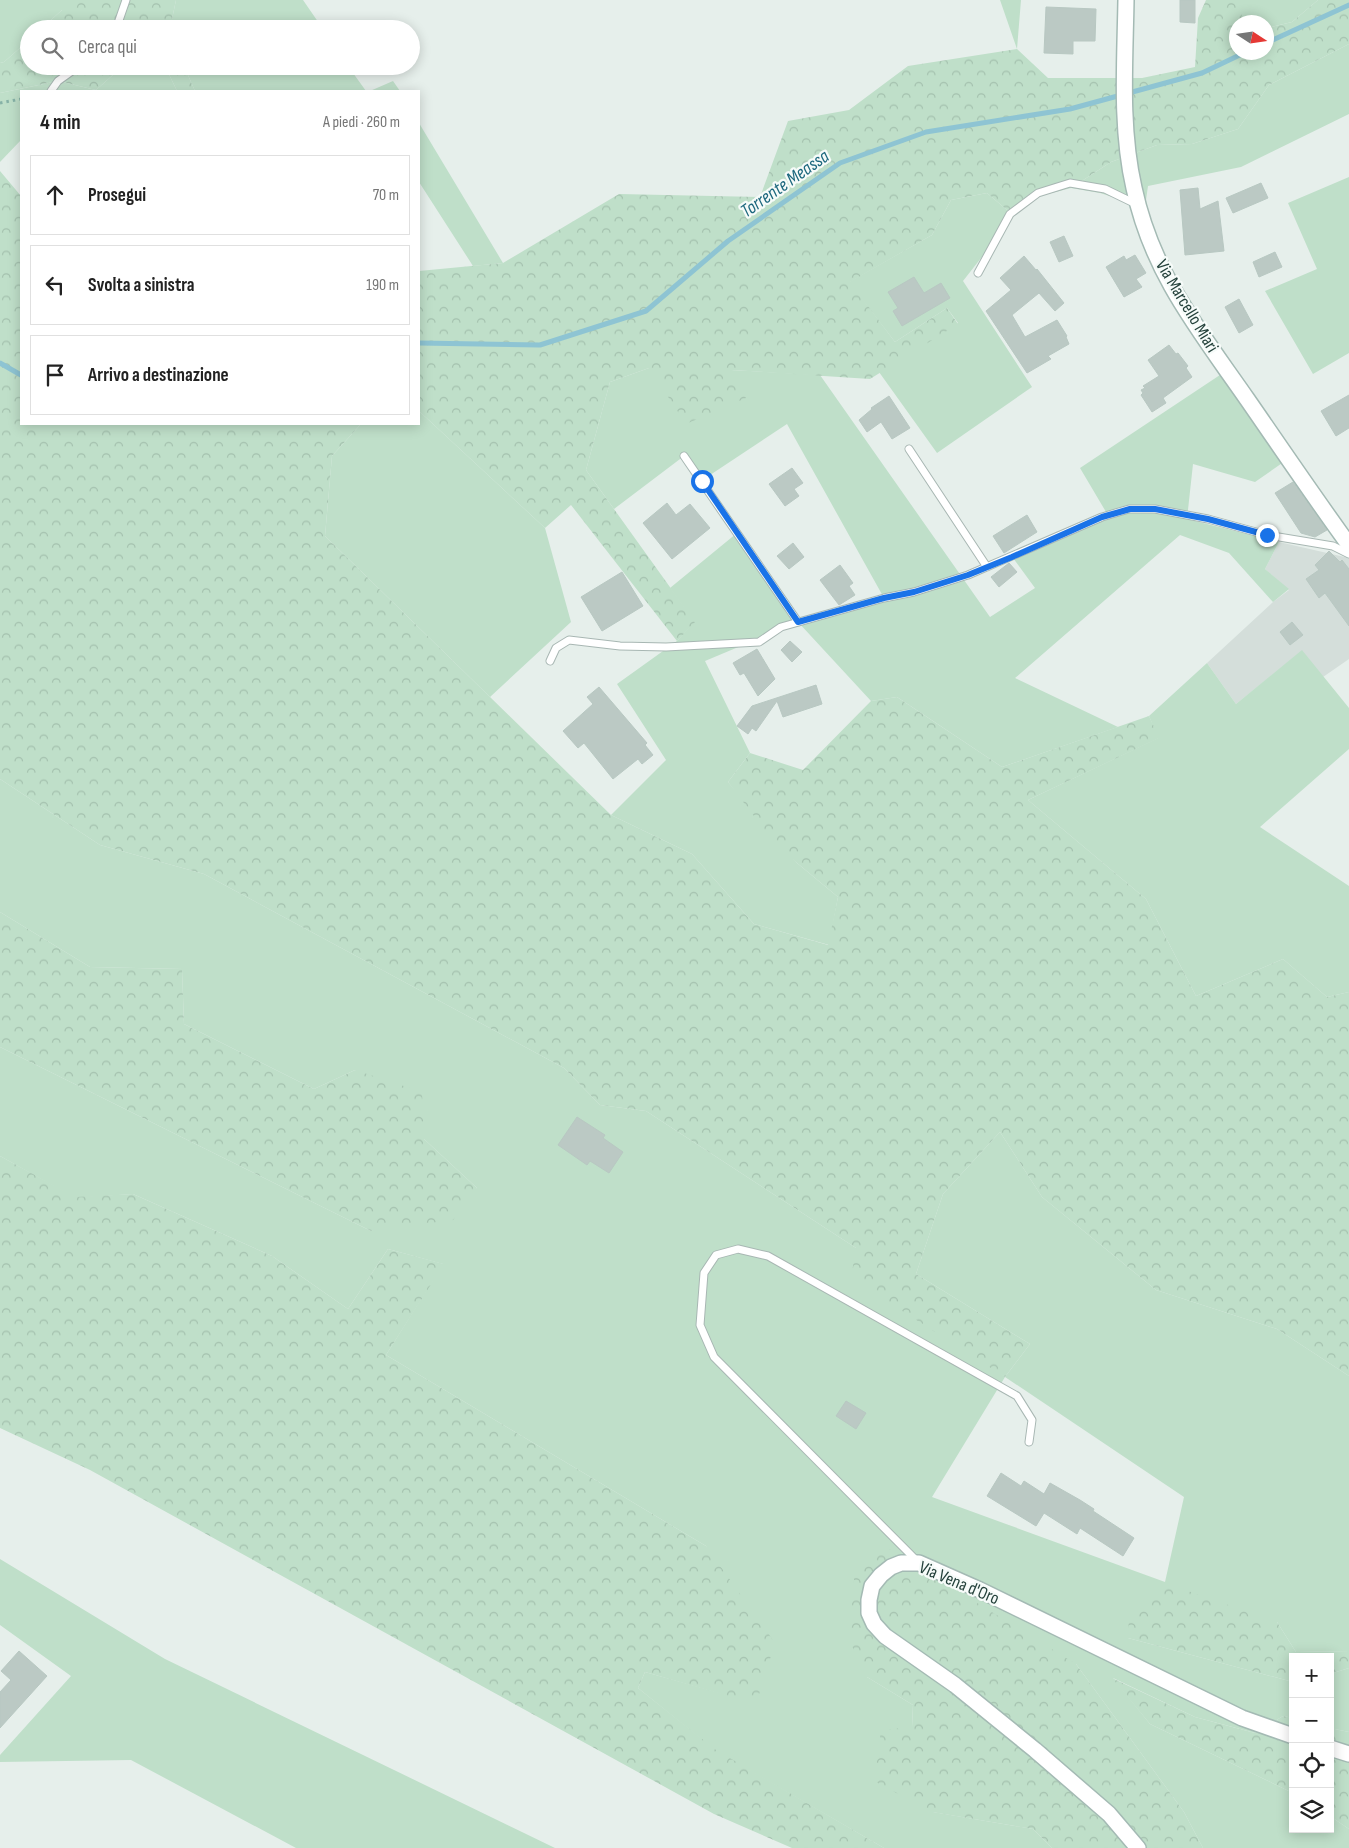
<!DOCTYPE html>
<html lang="it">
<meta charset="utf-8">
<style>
body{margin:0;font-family:"Sofia Sans Condensed",sans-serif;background:#f2f2f2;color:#222}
.controls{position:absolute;right:15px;bottom:15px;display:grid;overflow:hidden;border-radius:0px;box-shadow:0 2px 12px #0003}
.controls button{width:45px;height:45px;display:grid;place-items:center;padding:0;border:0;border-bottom:1px solid #e0e0e0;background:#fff;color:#222;font:25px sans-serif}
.compass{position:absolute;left:1229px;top:15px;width:45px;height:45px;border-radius:50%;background:#fff;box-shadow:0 2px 12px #0003;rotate:102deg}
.stop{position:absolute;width:15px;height:15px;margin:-11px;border:4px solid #1a73e8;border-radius:50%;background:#fff}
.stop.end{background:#1a73e8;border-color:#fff;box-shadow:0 1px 5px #0008}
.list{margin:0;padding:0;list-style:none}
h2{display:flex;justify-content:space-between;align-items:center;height:65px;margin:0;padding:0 20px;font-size:21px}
h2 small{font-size:16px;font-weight:400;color:#767676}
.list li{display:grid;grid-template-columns:32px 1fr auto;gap:15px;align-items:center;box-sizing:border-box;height:80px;margin:0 10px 10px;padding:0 10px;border:1px solid #e0e0e0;border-radius:0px}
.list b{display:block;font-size:19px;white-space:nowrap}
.list em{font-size:16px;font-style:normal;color:#767676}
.icon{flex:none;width:28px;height:28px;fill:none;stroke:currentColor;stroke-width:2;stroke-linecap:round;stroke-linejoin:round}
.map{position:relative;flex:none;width:1349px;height:1848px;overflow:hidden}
.search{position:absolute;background:#fff;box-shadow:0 2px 12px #0003;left:20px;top:20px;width:400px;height:55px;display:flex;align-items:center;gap:12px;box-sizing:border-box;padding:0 18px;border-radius:28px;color:#767676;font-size:19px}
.panel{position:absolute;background:#fff;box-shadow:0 2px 12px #0003;left:20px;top:90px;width:400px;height:335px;border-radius:0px}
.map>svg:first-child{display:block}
.built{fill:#d4deda}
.grass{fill:#bfdfc9;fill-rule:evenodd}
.forest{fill:url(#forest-crowns)}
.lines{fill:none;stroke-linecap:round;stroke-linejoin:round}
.stream{stroke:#8ec4d3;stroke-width:5}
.building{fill:#bbc9c4;stroke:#b8c8c2}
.lane-casing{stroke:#a8b7b3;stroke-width:9}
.secondary-casing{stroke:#a4bab4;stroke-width:18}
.path{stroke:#86b2a7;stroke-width:3;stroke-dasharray:2.5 4;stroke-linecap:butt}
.lane{stroke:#fff;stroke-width:7}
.secondary{stroke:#fff;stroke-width:15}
.route{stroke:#1a73e8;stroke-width:6}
.labels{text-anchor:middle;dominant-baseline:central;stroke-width:4.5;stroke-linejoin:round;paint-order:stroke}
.street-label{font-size:18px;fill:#24413b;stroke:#f6fbf9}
.water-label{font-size:19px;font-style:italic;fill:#1d687e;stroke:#f6fbf9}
</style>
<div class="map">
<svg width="1349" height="1848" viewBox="0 0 1349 1848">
<defs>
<pattern id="forest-crowns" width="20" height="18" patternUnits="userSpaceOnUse" patternTransform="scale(1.25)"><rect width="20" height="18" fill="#bfdfc9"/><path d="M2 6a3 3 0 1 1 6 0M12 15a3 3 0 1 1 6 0" fill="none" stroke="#a4c1ae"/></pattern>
</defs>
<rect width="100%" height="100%" fill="#e6efeb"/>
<path class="built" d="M1279 542 1349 558V659L1323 677 1302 651 1236 704 1207 663 1273 602 1289 590 1265 569Z"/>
<path class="grass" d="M0 0H62V10L41 29H29V40L4 62 0 63Z
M176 0H303L323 29H170Z
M1000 0H1021L1017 49Z
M1242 0H1318L1292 22 1267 28 1266 22H1242Z
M1349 44V114L1241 167 1148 186 1145 207 1100 193 1071 188 1111 162 1157 145 1192 144 1238 129 1269 85Z
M123 66H165L177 91H21V140L0 162V93L58 81 96 90Z
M184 66H348L366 91H195Z
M393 81 400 91H370Z
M419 123 503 263 473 266 419 182Z
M1349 177V353L1313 374 1265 291 1317 269 1288 203Z
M987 193 1014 216 963 281 1032 387 937 453 879 372 958 323 947 308 895 342 849 282 932 235 951 200Z
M649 368 731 370 820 375 990 617 1035 588 1013 558 1109 517 1080 468 1226 371 1288 459 1255 482 1193 464 1187 519 1279 542 1265 569 1289 589 1273 602 1229 553 1180 535 1015 678 1118 727 1002 767 897 697 871 701 798 622 705 661 750 753 728 782 797 863 838 897 829 945 754 924 692 854 611 815 666 760 617 684 677 641 694 622 670 588 737 533 798 622 884 598 787 424 701 481 684 456 614 509 586 470 610 382Z
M419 411 545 528 571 622 490 697 325 536 332 456 361 424H419Z
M1302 650 1349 708V749L1260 827 1349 886V992L1327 997 1283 959 1196 996 1146 899 1028 800 1158 738 1149 716 1207 663 1236 704Z
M0 779 100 845 204 874 564 1068 600 1105 646 1111 856 1248 1005 1377 1030 1344 916 1274 943 1194 1000 1132 1042 1197 1156 1290 1277 1329 1349 1376V1651L1296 1652 1277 1622 1128 1638 1293 1682V1718L1283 1716 1255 1733 1195 1717 1113 1678 1150 1724 1293 1793V1829H1330V1816L1349 1829V1848H1203L1184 1812 1076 1664 867 1677 913 1705 912 1727 933 1812 1033 1829 1052 1848H884L716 1751 638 1688 645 1672 756 1703 706 1546 386 1355 443 1264 388 1249 348 1309 272 1256 133 1194 75 1198 0 1156V1047L371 1231 477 1188 424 1139 355 1070 314 1089 184 1024 182 969 90 967 0 912ZM1005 1377 1184 1497 1165 1582 932 1497Z
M0 1559 165 1659 555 1848H296L131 1760 0 1762V1755L71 1676 0 1625Z
M1349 1668V1732L1330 1728V1674Z"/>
<path class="forest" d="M62 0H176L170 29H41L62 10Z
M1206 0H1242V22H1236V52H1266L1267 28 1292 22 1318 0H1349V44L1269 85 1238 129 1192 144 1157 145 1111 162 1071 188 1040 196 1014 216 987 193 951 200 932 235 850 282 895 342 947 308 958 324 870 379 732 370 746 398 686 424 649 368 610 382 586 470 695 622 677 641 571 505 545 528 419 411V271L503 263 619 194 760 197 788 121 849 110 908 66 1017 49 1048 78H1142L1195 67 1198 18Z
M29 40V66H123L96 90 58 81 0 93V63L4 62Z
M165 66H184L195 91H177Z
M0 171 21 196V424H361L332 456 325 536 611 815 692 854 754 924 828 945 838 897 797 863 766 832 728 782 750 753 803 770 871 701 897 697 1002 767 1149 716 1159 738 1028 800 1146 899 1196 996 1283 959 1327 997 1349 992V1376L1277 1329 1156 1290 1042 1197 1000 1132 943 1194 916 1274 1030 1344 1005 1377 851 1278 856 1248 646 1111 600 1105 564 1068 204 874 100 845 0 779Z
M0 912 90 967 182 969 184 1024 314 1089 355 1070 422 1092 424 1139 477 1188 453 1220 371 1231 0 1047Z
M0 1156 75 1197 133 1194 272 1256 348 1309 388 1249 444 1264 386 1355 706 1546 775 1643 756 1704 645 1672 638 1688 716 1750 884 1848H792L714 1814 90 1470 0 1428Z
M890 1549 1076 1664 1184 1812 1203 1848H1052L1033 1829 932 1812 874 1781 881 1730 912 1727 913 1705 867 1677 849 1640 855 1568Z
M1165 1583 1277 1622 1296 1652 1349 1651V1668L1330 1674V1657H1293V1682L1128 1638 1129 1614Z
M1112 1678 1195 1717 1255 1733 1283 1716 1293 1718V1793L1150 1724Z
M1330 1728 1349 1732V1829L1330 1816Z"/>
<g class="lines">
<path class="stream" d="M1266 43 1349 5
M419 343 540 345 646 311 728 241 840 163 926 132 1070 109 1202 73 1246 52
M0 363 21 375"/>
</g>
<path class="building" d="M1180 0H1195V23L1180 22Z
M1046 7 1096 9 1095 41H1073V54L1044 53Z
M1261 183 1268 198 1233 213 1226 198Z
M1198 188 1200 209 1218 201 1224 251 1185 255 1180 190Z
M1064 236 1073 256 1059 262 1050 242Z
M1275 252 1282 267 1259 277 1253 262Z
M1135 255 1146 273 1136 279 1142 287 1124 297 1106 267 1124 256 1126 260Z
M1024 256 1036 270 1037 269 1064 303 1055 311 1039 293 1012 315 1025 337 1057 320 1067 336 1066 337 1069 344 1048 356 1051 359 1027 373 986 311 1011 290 1000 278Z
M914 277 924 293 941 283 950 298 902 326 893 311 898 308 888 292Z
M1239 299 1253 325 1239 333 1225 307Z
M1169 345 1176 354 1178 353 1188 366 1186 368 1192 377 1163 398 1166 403 1152 412 1141 395 1143 393 1141 390 1145 388 1143 386 1159 376 1148 360Z
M1349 395V428L1336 436 1321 411Z
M889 396 910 428 892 439 881 422 867 432 859 420 872 409 871 408Z
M792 468 803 483 794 489 799 496 785 506 769 484Z
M1293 482 1327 530 1315 537 1301 533 1275 493Z
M667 503 676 515 690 504 710 528 672 559 643 523Z
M1027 515 1037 532 1004 553 993 536Z
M793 543 804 557 789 569 777 556Z
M1329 551 1340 562 1342 560 1349 569V626L1325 593 1319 598 1306 579 1319 570 1315 565Z
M1009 563 1017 572 999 587 991 577Z
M840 565 853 583 849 586 855 595 839 605 820 580Z
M622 572 643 606 602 631 581 597Z
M1292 622 1303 635 1290 645 1280 632Z
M790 641 802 652 792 662 781 650Z
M757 649 775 679 758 696 744 673 740 675 733 663Z
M816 685 822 704 783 717 777 701 756 731 752 728 748 734 737 726 752 706Z
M599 687 647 743 645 745 653 755 642 764 638 759 613 779 584 743 578 748 563 731 593 704 587 697Z
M577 1117 605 1135 603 1138 623 1152 609 1173 590 1161 587 1165 558 1145Z
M846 1401 866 1413 856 1429 836 1416Z
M1001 1473 1021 1486 1024 1481 1044 1494 1050 1483 1080 1500 1094 1509 1093 1511 1134 1538 1123 1556 1080 1528 1077 1534 1044 1513 1036 1526 987 1496Z
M19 1651 47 1676 0 1728V1692L11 1680 1 1671Z"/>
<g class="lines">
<g class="lane-casing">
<path id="lane" d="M116 29 126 0
M51 91 58 81 79 66
M978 273 1010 214 1038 193 1070 183 1105 189 1138 205
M909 449 987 567
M684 456 798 622
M550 661 556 648 569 640 620 646 666 647 759 642 781 627 884 598 914 592 968 575 1102 517 1129 509H1155L1208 519 1267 535 1333 546 1349 554
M917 1561 714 1357 700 1325 704 1273 716 1255 738 1249 768 1256 1017 1396 1032 1420 1029 1442"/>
</g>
<g class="secondary-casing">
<path id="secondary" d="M1126 0C1125 63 1120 127 1134 188 1152 273 1199 330 1247 399 1281 448 1314 497 1349 545
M1330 1748 1349 1754
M1138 1848 1109 1814 1035 1750 955 1685 885 1636 874 1624 869 1613V1600L872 1586 881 1575 891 1567 901 1563H919L980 1590 1242 1718 1293 1736"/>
</g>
<path class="path" d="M0 103 21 99"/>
<use href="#lane" class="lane"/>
<use href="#secondary" class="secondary"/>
</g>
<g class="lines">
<path class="route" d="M702 481 798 622 884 598 914 592 968 575 1012 557 1102 517 1130 509H1155L1208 519 1267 535"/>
</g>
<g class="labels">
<g class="street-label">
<text transform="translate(1187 306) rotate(59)">Via Marcello Miari</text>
<text transform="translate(959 1583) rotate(23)">Via Vena d'Oro</text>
</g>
<g class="water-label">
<text transform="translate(785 184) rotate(-35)">Torrente Meassa</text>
</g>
</g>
</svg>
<div class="controls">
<button>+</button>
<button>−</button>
<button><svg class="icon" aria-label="locate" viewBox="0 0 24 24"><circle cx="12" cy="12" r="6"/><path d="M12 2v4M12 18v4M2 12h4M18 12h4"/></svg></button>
<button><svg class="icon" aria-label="layers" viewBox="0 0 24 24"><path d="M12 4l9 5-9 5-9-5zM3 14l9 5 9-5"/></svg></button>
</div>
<svg class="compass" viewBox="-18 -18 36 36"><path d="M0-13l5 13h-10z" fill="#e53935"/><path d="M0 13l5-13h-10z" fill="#767676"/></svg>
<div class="stop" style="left:702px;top:481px"></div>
<div class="stop end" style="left:1267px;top:535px"></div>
<div class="search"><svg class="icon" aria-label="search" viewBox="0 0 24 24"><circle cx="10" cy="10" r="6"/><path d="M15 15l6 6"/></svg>Cerca qui</div>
<section class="panel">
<h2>4 min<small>A piedi · 260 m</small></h2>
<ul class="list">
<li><svg class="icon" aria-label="ahead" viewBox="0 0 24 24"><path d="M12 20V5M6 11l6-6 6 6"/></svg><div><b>Prosegui</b></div><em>70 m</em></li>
<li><svg class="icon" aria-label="left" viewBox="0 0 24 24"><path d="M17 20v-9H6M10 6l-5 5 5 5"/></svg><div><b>Svolta a sinistra</b></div><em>190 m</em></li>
<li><svg class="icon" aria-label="arrive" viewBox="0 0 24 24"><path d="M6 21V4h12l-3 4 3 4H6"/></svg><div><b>Arrivo a destinazione</b></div></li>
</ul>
</section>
</div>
